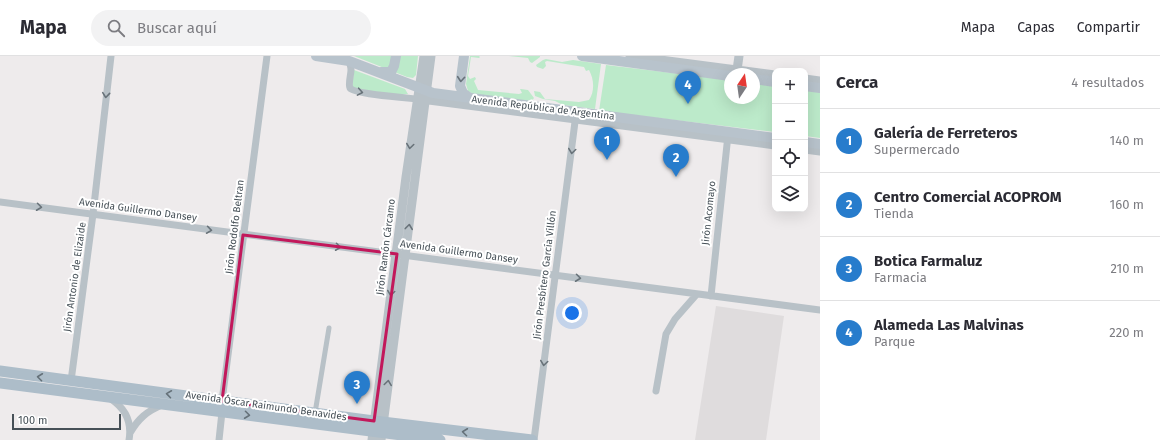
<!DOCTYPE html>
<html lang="es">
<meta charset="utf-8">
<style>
body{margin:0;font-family:"Fira Sans",sans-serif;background:#f2f2f3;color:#2b2b33}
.controls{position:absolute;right:12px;top:12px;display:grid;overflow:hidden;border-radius:8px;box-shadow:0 4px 16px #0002}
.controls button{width:36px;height:36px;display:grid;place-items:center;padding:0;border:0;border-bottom:1px solid #e1e1e2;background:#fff;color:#2b2b33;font:20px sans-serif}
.compass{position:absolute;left:724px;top:12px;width:36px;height:36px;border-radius:50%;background:#fff;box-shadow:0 4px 16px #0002;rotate:13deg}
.scale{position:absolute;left:12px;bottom:10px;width:109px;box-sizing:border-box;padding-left:4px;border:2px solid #465057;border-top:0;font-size:11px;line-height:14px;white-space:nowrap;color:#465057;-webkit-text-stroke:3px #fff;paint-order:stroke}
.you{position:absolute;left:572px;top:257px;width:14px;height:14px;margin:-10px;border:3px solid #fff;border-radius:50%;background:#1a73e8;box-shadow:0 0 0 6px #1a73e833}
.badge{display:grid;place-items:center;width:26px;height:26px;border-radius:50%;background:#277ccc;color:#fff;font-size:13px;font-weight:700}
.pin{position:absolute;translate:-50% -33px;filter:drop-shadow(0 1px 2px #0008)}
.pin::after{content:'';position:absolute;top:21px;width:14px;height:12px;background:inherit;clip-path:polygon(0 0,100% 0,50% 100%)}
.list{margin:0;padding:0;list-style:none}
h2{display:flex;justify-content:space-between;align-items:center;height:52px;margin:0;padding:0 16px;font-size:17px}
h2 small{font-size:13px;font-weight:400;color:#7c7c81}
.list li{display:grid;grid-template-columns:26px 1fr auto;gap:12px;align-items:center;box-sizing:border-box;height:64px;padding:0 16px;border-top:1px solid #e1e1e2}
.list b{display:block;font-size:15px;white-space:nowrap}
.list p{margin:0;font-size:13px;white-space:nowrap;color:#7c7c81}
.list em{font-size:13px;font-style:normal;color:#7c7c81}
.icon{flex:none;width:22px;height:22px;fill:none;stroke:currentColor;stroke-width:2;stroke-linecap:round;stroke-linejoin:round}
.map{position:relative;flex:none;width:820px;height:384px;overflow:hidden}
header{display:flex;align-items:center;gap:24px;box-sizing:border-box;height:56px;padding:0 20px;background:#fff;border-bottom:1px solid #e1e1e2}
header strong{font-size:19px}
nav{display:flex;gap:22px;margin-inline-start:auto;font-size:14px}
.search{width:280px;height:36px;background:#f2f2f3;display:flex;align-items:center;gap:10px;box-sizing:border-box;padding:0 14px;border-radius:22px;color:#7c7c81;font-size:15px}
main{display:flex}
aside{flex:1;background:#fff}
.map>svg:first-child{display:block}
.education{fill:#dfdcdd}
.green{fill:#bceaca}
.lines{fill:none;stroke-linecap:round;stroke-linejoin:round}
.pedestrian{stroke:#b8c1c7;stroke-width:5}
.minor{stroke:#b8c1c7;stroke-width:7}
.tertiary{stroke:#b8c1c7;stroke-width:9}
.secondary{stroke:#b8c3cc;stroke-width:10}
.primary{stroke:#adbdc9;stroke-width:11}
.oneway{stroke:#68727a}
.oneway2{stroke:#687279}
.oneway3{stroke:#657179}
.marked{fill:none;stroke:#c2185b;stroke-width:3;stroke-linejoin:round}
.labels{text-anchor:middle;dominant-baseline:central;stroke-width:4;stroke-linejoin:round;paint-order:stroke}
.street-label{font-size:10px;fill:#465057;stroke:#fff}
</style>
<header>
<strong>Mapa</strong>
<div class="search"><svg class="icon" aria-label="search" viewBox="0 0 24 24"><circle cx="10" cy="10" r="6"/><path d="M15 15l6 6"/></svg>Buscar aquí</div>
<nav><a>Mapa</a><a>Capas</a><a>Compartir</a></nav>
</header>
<main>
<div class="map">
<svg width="820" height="384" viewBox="0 0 820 384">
<rect width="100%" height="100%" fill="#eeebec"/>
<path class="education" d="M716 250 784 260 766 384H695Z"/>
<path class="green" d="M354 0H418L416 19 413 22 407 21Z
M470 0H479L480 1 479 2 471 1 468 20 470 23 475 21 476 23 474 25 478 34 519 38 522 37 520 33H521L528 34 534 42 531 46 473 38 468 35 466 28Z
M509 0H540V1L532 7 530 6 528 2Z
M546 3 562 6 573 4 601 8 595 53 563 49 555 45 543 43 535 40 534 35 540 36 545 43 579 46 589 44C595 35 594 23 589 14L586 15 584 11 547 5 545 6 546 10 543 13 537 11 536 9 543 4Z
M606 9 730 24V42H754V28L775 30V76L599 55Z
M354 14 405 33 408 38 395 39 352 32Z
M805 34 820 36V82L805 80Z"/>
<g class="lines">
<path class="pedestrian" d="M315 357 329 272"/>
<path class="minor" d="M349 5C350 8 351 11 351 14 351 19 348 28 350 32 354 38 408 42 417 43
M0 146 820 254
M711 240 728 79
M71 325 93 158 111 0
M656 335 666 278 675 263 697 238
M111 343C126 353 132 367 129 384
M222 345 267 0
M130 377C138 363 147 355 162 349
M219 384 222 356
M534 384 576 58"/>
<path class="tertiary" d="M630 0 775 19
M737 14 739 0
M805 23 820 25
M421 43 775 89
M805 93 820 95
M372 384 406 121 424 0
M381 384 431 0"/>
<path class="secondary" d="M316 0 349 5 433 37 775 82
M464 0 460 30 463 37 470 42
M582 0 730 20
M381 16H391L394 10 396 0
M754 23 775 26
M805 30 820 32
M805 86 820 88"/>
<path class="primary" d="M0 315 374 365 532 384
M0 327 440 384"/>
</g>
<defs><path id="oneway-chevron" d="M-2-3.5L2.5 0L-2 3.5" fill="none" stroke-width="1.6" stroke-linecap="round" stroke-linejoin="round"/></defs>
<use class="oneway" href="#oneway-chevron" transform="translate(461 23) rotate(95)"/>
<g class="oneway2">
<use href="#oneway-chevron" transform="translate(360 36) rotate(10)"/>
<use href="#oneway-chevron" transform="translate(106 39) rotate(96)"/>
<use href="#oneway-chevron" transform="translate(410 90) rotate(98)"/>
<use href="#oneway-chevron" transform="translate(572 95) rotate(98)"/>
<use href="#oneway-chevron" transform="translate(39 151) rotate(7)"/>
<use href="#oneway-chevron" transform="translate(409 171) rotate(-83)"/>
<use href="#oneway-chevron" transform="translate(209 174) rotate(8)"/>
<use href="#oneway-chevron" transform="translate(338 191) rotate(7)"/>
<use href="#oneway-chevron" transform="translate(578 222) rotate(7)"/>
<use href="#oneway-chevron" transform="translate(391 237) rotate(98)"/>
<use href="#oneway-chevron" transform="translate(544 307) rotate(98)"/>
<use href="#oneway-chevron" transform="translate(388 327) rotate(-82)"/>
</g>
<g class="oneway3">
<use href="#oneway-chevron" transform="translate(40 321) rotate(-173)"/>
<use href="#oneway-chevron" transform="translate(169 338) rotate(-172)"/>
<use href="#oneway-chevron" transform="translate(247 359) rotate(7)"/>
<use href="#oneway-chevron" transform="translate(465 376) rotate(-173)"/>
</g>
<path class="marked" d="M243 179 397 198 374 365 222 345Z"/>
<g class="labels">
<g class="street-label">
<text transform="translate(543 52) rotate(7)">Avenida República de Argentina</text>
<text transform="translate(138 154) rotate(8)">Avenida Guillermo Dansey</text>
<text transform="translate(709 157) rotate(-84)">Jirón Acomayo</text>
<text transform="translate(235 171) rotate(-83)">Jirón Rodolfo Beltran</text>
<text transform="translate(386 191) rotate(-83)">Jirón Ramón Cárcamo</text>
<text transform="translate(459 196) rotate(8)">Avenida Guillermo Dansey</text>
<text transform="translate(545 219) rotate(-83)">Jirón Presbítero García Villón</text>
<text transform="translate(75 221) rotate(-82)">Jirón Antonio de Elizaide</text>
<text transform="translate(266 350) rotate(8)">Avenida Óscar Raimundo Benavides</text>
</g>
</g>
</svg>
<div class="controls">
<button>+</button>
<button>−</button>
<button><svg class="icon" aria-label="locate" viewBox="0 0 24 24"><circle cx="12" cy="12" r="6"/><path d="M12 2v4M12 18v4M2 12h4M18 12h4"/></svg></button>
<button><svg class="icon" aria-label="layers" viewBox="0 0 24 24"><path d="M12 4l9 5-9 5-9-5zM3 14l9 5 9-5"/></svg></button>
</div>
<svg class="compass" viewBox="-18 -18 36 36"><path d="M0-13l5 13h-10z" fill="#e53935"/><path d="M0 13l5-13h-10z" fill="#7c7c81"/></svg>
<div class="scale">100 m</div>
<div class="you"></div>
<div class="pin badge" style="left:607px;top:104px">1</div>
<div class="pin badge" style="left:676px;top:121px">2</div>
<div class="pin badge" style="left:357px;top:348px">3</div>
<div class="pin badge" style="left:688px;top:48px">4</div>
</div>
<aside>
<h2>Cerca<small>4 resultados</small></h2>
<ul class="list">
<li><span class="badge">1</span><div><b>Galería de Ferreteros</b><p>Supermercado</p></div><em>140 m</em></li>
<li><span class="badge">2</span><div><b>Centro Comercial ACOPROM</b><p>Tienda</p></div><em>160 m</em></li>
<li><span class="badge">3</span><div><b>Botica Farmaluz</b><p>Farmacia</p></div><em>210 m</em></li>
<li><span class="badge">4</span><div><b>Alameda Las Malvinas</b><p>Parque</p></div><em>220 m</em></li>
</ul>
</aside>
</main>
